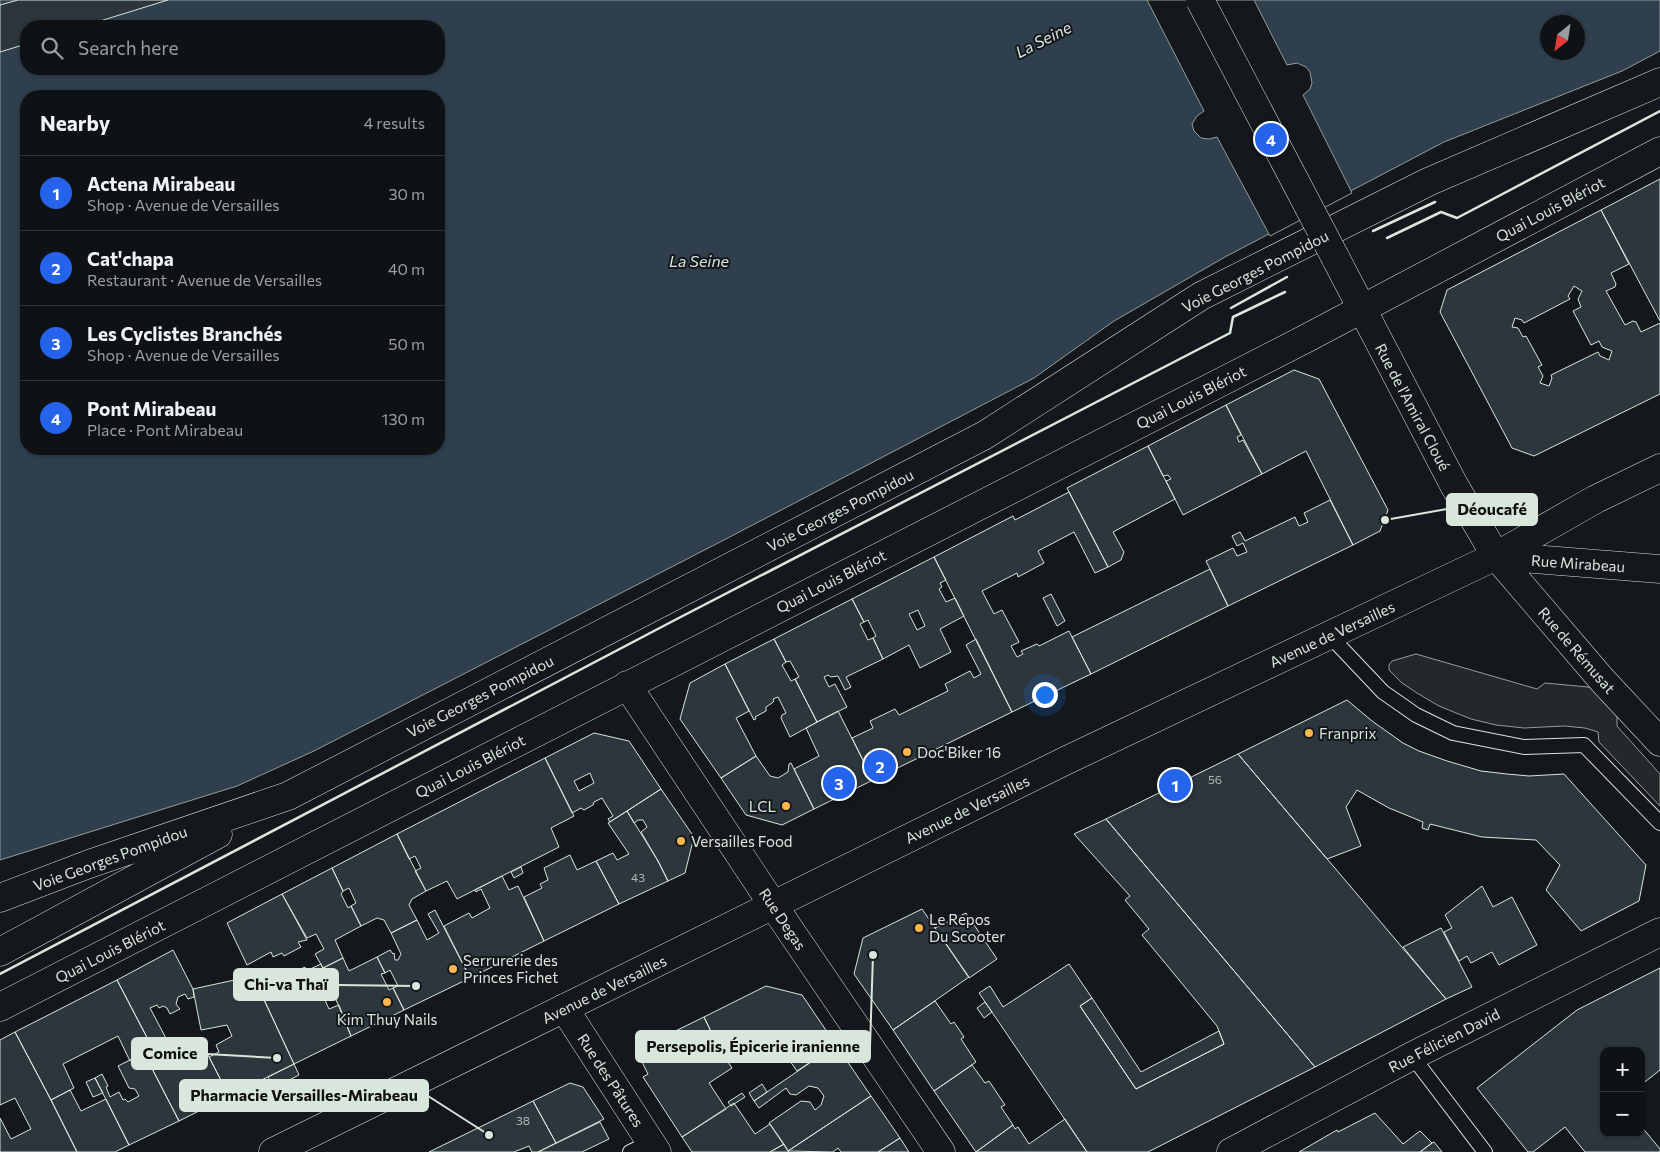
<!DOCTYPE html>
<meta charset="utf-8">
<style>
body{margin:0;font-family:Commissioner,sans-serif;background:#181b1e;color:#f1f3f6}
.controls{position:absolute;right:15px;bottom:15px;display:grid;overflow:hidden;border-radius:10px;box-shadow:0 1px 4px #0004}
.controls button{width:45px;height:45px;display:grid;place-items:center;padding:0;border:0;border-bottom:1px solid #2f3234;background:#0f1215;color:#f1f3f6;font:25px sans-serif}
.compass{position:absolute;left:1540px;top:15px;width:45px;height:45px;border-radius:50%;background:#0f1215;box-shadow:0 1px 4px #0004;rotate:210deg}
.you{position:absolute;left:1044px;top:694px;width:18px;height:18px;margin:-12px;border:4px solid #fff;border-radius:50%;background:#1a73e8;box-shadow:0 0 0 8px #1a73e833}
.badge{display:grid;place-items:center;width:32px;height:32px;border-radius:50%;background:#2563eb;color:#fff;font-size:16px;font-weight:700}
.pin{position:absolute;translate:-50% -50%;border:2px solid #fff;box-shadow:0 1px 5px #0006}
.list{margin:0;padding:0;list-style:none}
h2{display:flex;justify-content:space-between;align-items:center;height:65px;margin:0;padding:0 20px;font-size:21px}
h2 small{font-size:16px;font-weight:400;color:#9b9ea0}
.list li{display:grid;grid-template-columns:32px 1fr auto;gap:15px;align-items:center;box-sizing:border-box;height:75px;padding:0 20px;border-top:1px solid #2f3234}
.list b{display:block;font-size:19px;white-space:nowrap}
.list p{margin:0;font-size:16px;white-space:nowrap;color:#9b9ea0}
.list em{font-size:16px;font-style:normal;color:#9b9ea0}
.icon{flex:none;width:28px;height:28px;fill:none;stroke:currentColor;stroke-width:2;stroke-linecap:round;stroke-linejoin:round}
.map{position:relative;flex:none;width:1660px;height:1152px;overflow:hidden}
.search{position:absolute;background:#0f1215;box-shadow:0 1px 4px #0004;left:20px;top:20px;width:425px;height:55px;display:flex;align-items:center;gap:12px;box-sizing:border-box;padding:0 18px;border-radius:20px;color:#9b9ea0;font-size:19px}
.panel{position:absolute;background:#0f1215;box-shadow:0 1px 4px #0004;left:20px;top:90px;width:425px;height:365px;border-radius:20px}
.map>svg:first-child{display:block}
.parking{fill:#24282b;stroke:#939e99}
.water{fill:#2f3f4d;stroke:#939e99;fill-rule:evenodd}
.pier{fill:#14181c;stroke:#939e99}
.building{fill:#2c363c;stroke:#d8e6dc;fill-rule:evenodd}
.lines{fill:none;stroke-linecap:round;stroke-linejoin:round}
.service-casing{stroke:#d8e6dc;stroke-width:16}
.minor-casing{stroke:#d8e6dc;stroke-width:29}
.tertiary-casing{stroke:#d8e6dc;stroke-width:29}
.secondary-casing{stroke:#d8e6dc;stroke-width:29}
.primary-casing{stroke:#d8e6dc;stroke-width:29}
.service{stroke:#14181c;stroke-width:14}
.minor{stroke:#14181c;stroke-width:28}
.tertiary{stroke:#14181c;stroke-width:28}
.secondary{stroke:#14181c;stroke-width:28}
.primary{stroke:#14181c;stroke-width:28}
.secondary-bridge-casing{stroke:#d8e6dc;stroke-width:29;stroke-linecap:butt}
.secondary-bridge{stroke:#14181c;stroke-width:28}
.wall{stroke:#d8e6dc;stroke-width:2.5}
.poi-dot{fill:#ffb74d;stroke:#14181c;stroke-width:2}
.labels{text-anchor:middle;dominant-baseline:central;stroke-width:4;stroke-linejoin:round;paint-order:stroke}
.number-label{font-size:12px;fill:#adbab4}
.street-label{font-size:15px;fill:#d8e6dc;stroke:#14181c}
.poi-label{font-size:15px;fill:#d8e6dc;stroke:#14181c;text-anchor:start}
.water-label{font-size:16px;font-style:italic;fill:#d8e6dc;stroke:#14181c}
.leader{fill:none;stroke:#d8e6dc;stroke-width:2}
.callout-dot{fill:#d8e6dc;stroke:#14181c;stroke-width:2}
.callout{fill:#d8e6dc;stroke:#d8e6dc;stroke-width:2}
.callout-label{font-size:16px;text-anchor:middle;font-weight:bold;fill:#111}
</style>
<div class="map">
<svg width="1660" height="1152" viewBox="0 0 1660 1152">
<rect width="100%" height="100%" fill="#14181c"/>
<path class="parking" d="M1416 654 1537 689 1545 683 1588 687 1591 688 1617 715V726L1660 774V806L1599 742 1598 732 1585 728 1564 726 1524 728 1496 725 1471 719 1439 706 1417 693 1402 683 1389 670V665L1392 661Z"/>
<path class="water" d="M0 0H1660V51L1622 71 1444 142 1225 257 1114 321 1034 378 722 541 314 751 237 786 0 860ZM1548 22H1578V52H1548ZM26 26H439V69H26ZM26 96H439V449H26Z"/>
<path class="pier" d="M1147 0H1254L1287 65 1297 63 1306 67 1310 72 1312 83 1310 89 1303 95 1352 193 1270 236 1217 137 1209 139 1201 138 1194 131 1192 124 1197 116 1204 111Z"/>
<path class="building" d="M18 0H168L84 26H26V44L0 52V5Z
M1660 179V321L1601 210Z
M1601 210 1629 264 1611 273 1616 284 1615 287 1606 291 1625 325 1633 321 1636 322 1641 332 1660 323V394L1534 456 1512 448 1440 312 1447 290ZM1574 286 1582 291 1578 299 1581 307 1573 311 1591 345 1599 341 1602 347 1612 351 1609 360 1600 356 1598 352 1551 375 1552 378 1549 386 1540 383 1543 376 1538 367 1542 365 1526 336 1523 337 1518 328 1512 327 1515 318 1522 320 1524 323 1570 299 1568 296Z
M1294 370 1319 379 1388 510 1380 531 1353 545 1306 451 1262 474 1226 405Z
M1226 405 1241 435 1237 437 1239 442 1243 440 1262 474 1183 515 1166 481 1171 479 1168 475 1163 476 1148 446Z
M1148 446 1175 499 1113 532 1124 552 1121 560 1108 567 1067 488Z
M1069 492 1108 567 1095 573 1074 532 1038 551 1044 563 1018 577 1017 573 982 591 994 614 1002 610 1019 642 1011 646 1017 657 1023 654 1021 651 1037 644 1039 646 1069 631 1091 674 1012 712 934 557 1013 516 1015 520Z
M1330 500 1353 545 1228 606 1206 561 1233 548 1237 556 1247 552 1243 543 1237 546 1232 536 1240 532 1245 541 1295 517 1299 526 1308 522 1304 513Z
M934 557 946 580 940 583 942 587 939 589 946 602 955 598 964 616 940 629 951 652 920 668 909 645 883 659 873 638 876 636 868 620 864 622 852 599ZM918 610 925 626 917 630 909 614Z
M1210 569 1228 606 1091 674 1072 637Z
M1051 594 1065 621 1057 626 1043 598Z
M852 599 864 622 860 624 868 640 873 638 883 659 846 677 851 687 845 690 838 676 831 677 828 675 824 677 829 687 835 684 847 707 817 722 795 679 799 677 790 661 786 662 774 639Z
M774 639 786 662 782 665 791 681 795 679 817 722 790 737 781 718 782 715 786 713 778 697 773 699 774 701 772 703 766 707V711L755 717 756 719 754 720 725 664Z
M976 639 1012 712 873 780 852 738 873 728 870 721 895 709 899 715 948 691 945 684 970 671 974 678 981 674 966 645Z
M725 664 749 711 736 718 756 756 721 778 680 719 690 683Z
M1347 700 1372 721 1403 743 1419 751 1447 761 1481 771 1507 774 1529 776 1564 774 1646 865 1639 901 1581 931 1546 890 1560 865 1536 840 1482 837 1430 824 1428 830 1422 828 1423 822 1389 808 1357 790 1346 807 1361 846 1327 859 1238 754Z
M838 711 873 780 814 809 794 769 819 756 806 728Z
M594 733 629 741 661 789 610 822 608 819 613 816 602 798 594 802 593 805 584 810 581 808 572 813 545 758ZM590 773 594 783 579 791 574 781Z
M1238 754 1446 999 1315 1067 1106 819Z
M756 756 770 776 778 778 788 772 789 764 791 763 814 809 782 825 746 815 721 778Z
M545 758 574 816 551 828 559 847 457 899 447 881 426 891 415 871 421 868 415 856 409 859 397 834Z
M661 789 694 837 685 873 668 881 658 861 641 832 647 827 643 820H638L634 823 627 811Z
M627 811 658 861 668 881 619 904 596 861 613 853 617 860 629 854 608 823Z
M1106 819 1315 1067 1148 1152H1087L979 993 990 986 1003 1007 1069 964 1092 998 1080 1006 1136 1089 1224 1044 1217 1026 1142 935 1149 929 1125 900 1130 896 1074 834Z
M397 834 426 891 412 899 409 905 417 920 391 933 384 920 377 918 361 926 351 906 356 903 349 888 343 891 332 868Z
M570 855 577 870 596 861 619 904 544 941 524 897 542 888 540 884 548 880 544 868Z
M521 867 523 873 514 878 511 872Z
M332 868 343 891 341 894 348 908 351 906 361 926 335 940 343 958 323 968 315 954 324 949 316 934 307 938 282 894Z
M502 876 509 890 518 886 544 941 470 978 444 926 469 913 472 918 490 908 481 889 476 892 475 890Z
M1482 886 1493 907 1512 897 1537 945 1499 965 1492 952 1471 963 1467 956 1459 961 1444 932 1452 928 1445 915Z
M282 894 307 940 298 942 301 947 284 956 282 953 273 957 271 952 247 965 227 923Z
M922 909 969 977 893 1030 854 974 863 938Z
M435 910 470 978 404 1010 393 988 398 986 390 970 385 973 377 957 390 950 393 954 394 953 395 960H398L401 954 391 933 417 920 427 940 439 933 428 914Z
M966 913 997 959 969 978 935 928Z
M1441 928 1472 987 1446 999 1403 947Z
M173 950 193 989 194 997 188 999 185 994 178 997 176 1004 180 1009 170 1014 167 1008 163 1006 159 1008 157 1005 150 1008 168 1042 153 1049 117 980Z
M377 957 385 973 381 974 389 990 393 988 404 1010 351 1036 323 968 343 958 349 971Z
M321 964 330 985 320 989 329 1009 339 1005 351 1036 294 1064 259 989 305 967 306 971Z
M1660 968V1070L1641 1085V1051H1604V1133H1641V1126L1660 1149V1152H1585L1565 1127 1533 1152H1528L1477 1088 1577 1010Z
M253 976 294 1064 229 1096 209 1057 219 1052 216 1045 232 1036 227 1025 201 1030 193 989Z
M117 980 153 1049 130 1061 118 1036 63 1064 74 1088 51 1100 15 1032Z
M766 986 802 995 836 1045 797 1071 782 1050 773 1049 772 1056H762L763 1051 757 1042 725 1058 719 1048 704 1017Z
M1092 998 1141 1072 1219 1031 1224 1044 1136 1089 1080 1006Z
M935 1001 951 1024 954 1022 964 1037 961 1039 976 1062 934 1091 893 1030Z
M985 1002 992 1012 984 1018 977 1008Z
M704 1017 719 1048 732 1068 709 1083 726 1109 682 1137 643 1077 648 1074 643 1064 642 1057 646 1050 654 1044 653 1042Z
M15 1032 51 1100 77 1152H0V1118L11 1139 31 1129 15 1098 0 1105V1040Z
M202 1038 204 1047 229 1096 179 1121 144 1053 165 1043 173 1059 176 1057 181 1060 196 1053 193 1040Z
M836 1045 871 1096 788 1151 769 1123 801 1101 810 1102 815 1110 821 1105 824 1096 818 1088 809 1086 796 1095 790 1094 786 1088 759 1108 754 1101Z
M144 1053 179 1121 129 1145 95 1078 102 1074 108 1086 106 1087 110 1097 119 1092 123 1100 125 1099 128 1102 139 1096 135 1089 129 1088 118 1066Z
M294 1064 299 1075 274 1088 268 1077Z
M972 1065 985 1083 989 1081 1005 1105 1001 1107 1013 1125 976 1152 934 1091Z
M95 1078 103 1093 93 1097 86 1082Z
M570 1083 583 1087 604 1119 556 1143 533 1101Z
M762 1084 767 1092 754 1101 749 1093Z
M70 1090 81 1111 106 1099 129 1145 115 1152H77L51 1100Z
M742 1093 745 1097 731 1106 728 1102Z
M871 1096 900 1138 878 1152H841L838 1148 833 1152 788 1151Z
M533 1101 556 1143 538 1152H532L529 1146 514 1152H429Z
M734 1103 755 1134 770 1124 784 1144 770 1152H692L682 1137Z
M1375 1113 1403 1144 1420 1131 1432 1143 1420 1152H1299L1337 1130 1338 1132Z
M1065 1119 1087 1152H976L1013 1125 1015 1129 1018 1127 1029 1144Z
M600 1122 609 1139 582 1152H538Z
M900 1138 909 1152H878Z
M1434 1142 1442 1152H1420L1432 1143Z
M784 1144 789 1152H770Z"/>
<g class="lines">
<g class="service-casing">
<path id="service" d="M1329 635 1383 692 1416 715 1453 733 1524 747 1584 745 1660 823
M1412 1056 1485 1152
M630 1152 651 1142"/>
</g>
<g class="minor-casing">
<path id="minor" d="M627 685 773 905 941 1152
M0 1007 1307 338 1660 151
M564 1008 657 1152
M1231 1152 1412 1056 1660 932"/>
</g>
<g class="tertiary-casing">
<path id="tertiary" d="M1496 556 1603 681 1660 742
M1496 556 1660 569"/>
</g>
<g class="secondary-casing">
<path id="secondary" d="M1335 257 1454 485 1496 556"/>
</g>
<g class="primary-casing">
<path id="primary" d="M0 898 89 864 288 796 985 435 1201 296 1428 182 1660 82
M0 952 218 834
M273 1152 1067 760 1496 556 1596 499 1660 468"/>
</g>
<use href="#service" class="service"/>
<use href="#minor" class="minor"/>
<use href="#tertiary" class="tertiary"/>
<use href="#secondary" class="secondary"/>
<use href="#primary" class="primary"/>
<g class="secondary-bridge-casing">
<path id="secondary-bridge" d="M1200 0 1335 257"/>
</g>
<use href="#secondary-bridge" class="secondary-bridge"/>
<path class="wall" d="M1373 231 1435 202
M1387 238 1441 212 1457 218 1660 111
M1231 308 1287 277
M0 974 673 621 1230 333 1233 317 1285 292"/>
</g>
<g class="poi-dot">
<circle cx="1309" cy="733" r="5"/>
<circle cx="907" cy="752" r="5"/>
<circle cx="786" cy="806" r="5"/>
<circle cx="681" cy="841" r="5"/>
<circle cx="919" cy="928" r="5"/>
<circle cx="453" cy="969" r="5"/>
<circle cx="387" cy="1002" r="5"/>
</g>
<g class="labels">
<g class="number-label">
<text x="1215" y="779">56</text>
<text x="638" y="877">43</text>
<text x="523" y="1120">38</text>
</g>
<g class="street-label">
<text transform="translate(1550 209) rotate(-28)">Quai Louis Blériot</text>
<text transform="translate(1255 271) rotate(-27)">Voie Georges Pompidou</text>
<text transform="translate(1191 397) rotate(-27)">Quai Louis Blériot</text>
<text transform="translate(1413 407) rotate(62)">Rue de l'Amiral Cloué</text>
<text transform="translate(840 510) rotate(-27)">Voie Georges Pompidou</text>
<text transform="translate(1578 563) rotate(4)">Rue Mirabeau</text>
<text transform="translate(831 581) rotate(-27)">Quai Louis Blériot</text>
<text transform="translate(1332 634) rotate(-25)">Avenue de Versailles</text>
<text transform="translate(1577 650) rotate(49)">Rue de Rémusat</text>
<text transform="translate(480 696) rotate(-27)">Voie Georges Pompidou</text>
<text transform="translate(470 766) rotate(-27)">Quai Louis Blériot</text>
<text transform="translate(967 809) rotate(-26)">Avenue de Versailles</text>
<text transform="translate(110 858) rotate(-20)">Voie Georges Pompidou</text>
<text transform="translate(783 919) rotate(56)">Rue Degas</text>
<text transform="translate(110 951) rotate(-27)">Quai Louis Blériot</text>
<text transform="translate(604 989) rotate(-26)">Avenue de Versailles</text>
<text transform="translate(1444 1040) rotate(-27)">Rue Félicien David</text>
<text transform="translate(611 1080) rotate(57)">Rue des Pâtures</text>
</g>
<g class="poi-label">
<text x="1319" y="733">Franprix</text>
<text x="917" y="752">Doc'Biker 16</text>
<text x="776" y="806" text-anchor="end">LCL</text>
<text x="691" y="841">Versailles Food</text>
<text x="929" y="919">Le Repos<tspan x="929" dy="17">Du Scooter</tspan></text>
<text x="463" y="960">Serrurerie des<tspan x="463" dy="17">Princes Fichet</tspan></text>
<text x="387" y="1019" text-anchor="middle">Kim Thuy Nails</text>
</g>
<g class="water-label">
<text transform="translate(1043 39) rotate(-27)">La Seine</text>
<text x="699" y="260">La Seine</text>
</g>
</g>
<path class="leader" d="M1385 520L1447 509M416 986L338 985M873 955L870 1047M277 1058L207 1054M489 1135L428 1096"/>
<g class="callout-dot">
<circle cx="1385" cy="520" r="5"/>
<circle cx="416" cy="986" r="5"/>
<circle cx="873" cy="955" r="5"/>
<circle cx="277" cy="1058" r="5"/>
<circle cx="489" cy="1135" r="5"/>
</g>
<g class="callout">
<rect x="1447" y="494" width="90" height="31" rx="5"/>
<rect x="234" y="969" width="104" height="31" rx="5"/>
<rect x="636" y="1031" width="234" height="31" rx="5"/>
<rect x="132" y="1038" width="75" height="31" rx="5"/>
<rect x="180" y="1080" width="248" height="31" rx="5"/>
</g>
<g class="callout-label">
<text x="1492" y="515">Déoucafé</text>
<text x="286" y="990">Chi-va Thaï</text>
<text x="753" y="1052">Persepolis, Épicerie iranienne</text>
<text x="170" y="1059">Comice</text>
<text x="304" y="1101">Pharmacie Versailles-Mirabeau</text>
</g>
</svg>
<div class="controls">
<button>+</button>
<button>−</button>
</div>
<svg class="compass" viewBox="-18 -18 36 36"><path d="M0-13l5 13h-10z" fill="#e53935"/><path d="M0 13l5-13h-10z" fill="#9b9ea0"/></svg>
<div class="you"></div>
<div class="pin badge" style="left:1175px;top:785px">1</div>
<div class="pin badge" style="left:880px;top:766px">2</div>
<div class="pin badge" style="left:839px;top:783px">3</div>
<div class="pin badge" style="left:1271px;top:139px">4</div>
<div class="search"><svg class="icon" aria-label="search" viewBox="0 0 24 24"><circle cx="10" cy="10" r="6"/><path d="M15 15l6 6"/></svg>Search here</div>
<section class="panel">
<h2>Nearby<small>4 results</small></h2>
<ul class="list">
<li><span class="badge">1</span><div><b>Actena Mirabeau</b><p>Shop · Avenue de Versailles</p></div><em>30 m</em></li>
<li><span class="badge">2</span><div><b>Cat'chapa</b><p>Restaurant · Avenue de Versailles</p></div><em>40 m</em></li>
<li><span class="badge">3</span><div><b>Les Cyclistes Branchés</b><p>Shop · Avenue de Versailles</p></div><em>50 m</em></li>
<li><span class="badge">4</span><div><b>Pont Mirabeau</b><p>Place · Pont Mirabeau</p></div><em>130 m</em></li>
</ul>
</section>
</div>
